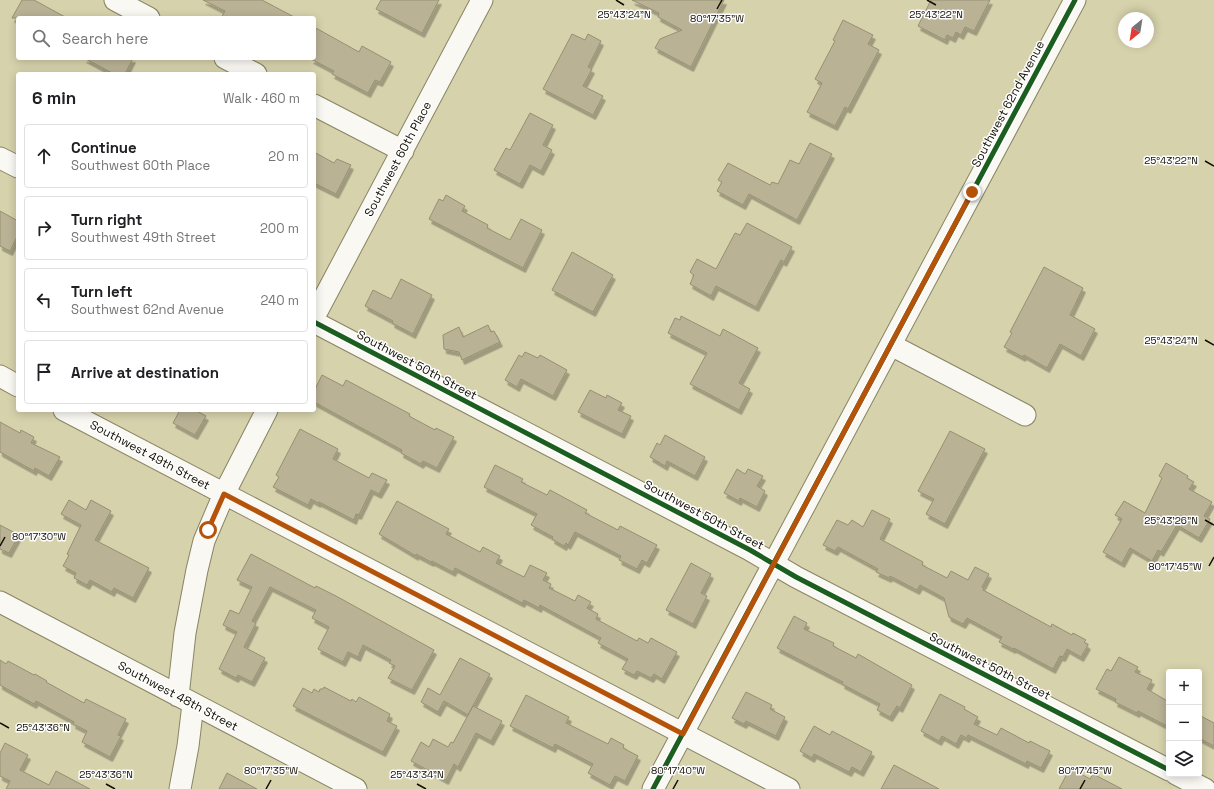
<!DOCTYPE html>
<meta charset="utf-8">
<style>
body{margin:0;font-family:"Space Grotesk",sans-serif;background:#f2f2f2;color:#202124}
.controls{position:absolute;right:12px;bottom:12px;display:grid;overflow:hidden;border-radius:4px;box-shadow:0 2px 10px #0003}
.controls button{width:36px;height:36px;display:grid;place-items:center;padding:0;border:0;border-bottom:1px solid #e0e0e0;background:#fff;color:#202124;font:20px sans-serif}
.compass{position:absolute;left:1118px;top:12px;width:36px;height:36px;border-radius:50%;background:#fff;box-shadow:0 2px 10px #0003;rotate:210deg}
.stop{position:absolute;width:12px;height:12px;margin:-9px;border:3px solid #b45309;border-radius:50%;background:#fff}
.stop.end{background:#b45309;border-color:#fff;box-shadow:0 1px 4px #0008}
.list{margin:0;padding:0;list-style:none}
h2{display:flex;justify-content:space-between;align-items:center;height:52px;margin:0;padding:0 16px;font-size:17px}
h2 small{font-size:13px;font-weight:400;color:#757577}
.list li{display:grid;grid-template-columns:26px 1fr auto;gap:12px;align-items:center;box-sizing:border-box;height:64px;margin:0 8px 8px;padding:0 8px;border:1px solid #e0e0e0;border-radius:4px}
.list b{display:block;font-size:15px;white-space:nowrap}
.list p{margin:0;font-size:13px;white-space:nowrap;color:#757577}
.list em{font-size:13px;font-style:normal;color:#757577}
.icon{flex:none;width:22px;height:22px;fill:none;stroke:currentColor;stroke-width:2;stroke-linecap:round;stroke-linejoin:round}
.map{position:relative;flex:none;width:1214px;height:789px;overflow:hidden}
.search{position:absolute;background:#fff;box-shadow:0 2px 10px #0003;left:16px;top:16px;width:300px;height:44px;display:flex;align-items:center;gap:10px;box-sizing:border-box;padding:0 14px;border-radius:4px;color:#757577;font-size:15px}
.panel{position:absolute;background:#fff;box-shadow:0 2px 10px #0003;left:16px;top:72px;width:300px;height:340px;border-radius:4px}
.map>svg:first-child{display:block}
.building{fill:#bab295;stroke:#978f72;filter:url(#shadow)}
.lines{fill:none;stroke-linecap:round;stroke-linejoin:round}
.minor-casing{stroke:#888465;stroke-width:23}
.minor{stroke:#f9f8f3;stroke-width:21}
.cycleway-casing{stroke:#fefefe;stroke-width:8}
.cycleway{stroke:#1b5e20;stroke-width:5}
.route{stroke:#b45309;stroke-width:5}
.ticks{fill:none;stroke:#100c00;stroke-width:1.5}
.labels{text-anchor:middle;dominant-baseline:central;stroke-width:3;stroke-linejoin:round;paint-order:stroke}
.street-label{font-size:12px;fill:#100c00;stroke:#fefefe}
.ticks-label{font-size:10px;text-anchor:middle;fill:#100c00;stroke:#fefefe;stroke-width:3;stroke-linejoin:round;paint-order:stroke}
</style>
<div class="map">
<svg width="1214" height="789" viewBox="0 0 1214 789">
<defs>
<filter id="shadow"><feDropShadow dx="2.5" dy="4.5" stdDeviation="0" flood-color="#0004"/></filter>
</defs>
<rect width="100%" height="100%" fill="#d6d2ac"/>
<path class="building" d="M22 0H34L67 18H12Z
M203 0H262L296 18H221L225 11Z
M381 0H439L422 33 376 9Z
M632 0H724L691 67 655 48 660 39 682 30 658 17 659 13Z
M931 0H990L974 31 965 27 961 35 956 32 953 38 947 35 945 40 918 26Z
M843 20 873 35 868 44 879 50 848 109 845 107 835 126 807 112 822 83 815 79 835 41 833 40Z
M314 27 359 52 362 46 391 62 380 82 375 80 368 93 332 74 334 71 311 59 314 58Z
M572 34 585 40 588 34 601 41 588 67 592 69 583 86 603 96 593 115 543 89Z
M84 58H133L125 74H114Z
M530 113 553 125 543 145 552 150 541 171 530 165 520 184 494 170 506 148 510 150Z
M810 143 832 154 797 220 749 194 743 205 717 191 722 182 718 180 728 163 770 185 772 182 778 184 790 160 799 164Z
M314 152 334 163 337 159 351 165 336 194 314 183Z
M446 195 465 206 462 211 488 225 487 228 510 240 521 219 542 230 523 268 429 219 439 199 443 201Z
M0 211 18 221V235L10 251 0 246Z
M747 223 792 247 784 262 781 260 756 307 716 286 711 296 690 284 694 275 690 272 697 259 716 269 735 233 740 235Z
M572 252 613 275 593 312 552 290Z
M1044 267 1083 288 1070 315 1095 329 1081 356 1060 344 1047 368 1024 355 1023 357 1004 347 1012 333 1010 332Z
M401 279 432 295 413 334 392 323 393 321 365 306 373 290 391 299Z
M681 316 720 336 723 329 758 348 739 383 750 389 739 410 690 384 707 353 668 333 675 318 680 320Z
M488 325 491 332 494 331 500 342 462 360 459 352 444 349 443 335 459 327 463 337Z
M525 352 538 358 540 355 567 370 553 396 521 379 517 387 505 380 519 355 522 357Z
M322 375 343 386 346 380 410 414 409 416 435 430 436 428 454 437 437 468 423 461 421 464 401 453 402 450 314 402V391Z
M590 390 606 398 607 395 622 403 618 410 631 416 622 434 578 412Z
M180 410H195L206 416 195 435 173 423Z
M0 422 20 433 21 430 34 437 31 443 60 457 49 476 35 468 34 471 0 452Z
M300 429 338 449 333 459 369 478 372 473 387 480 379 494 371 490 359 515 356 514 354 520 319 502 318 503 311 499 308 505 273 487 279 477 276 475Z
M950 431 985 449 945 524 926 514 934 499 918 491Z
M665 435 705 457 695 476 667 461 665 466 650 457 657 443 660 445Z
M1166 463 1188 476 1187 478 1194 482 1189 489 1212 502 1204 516 1210 519 1199 538 1177 525 1161 552 1158 550 1152 561 1130 548 1122 563 1103 552 1122 519 1115 515 1124 501 1145 513 1162 478 1159 476Z
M495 465 523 479 521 482 547 495 550 490 587 510 585 513 618 530 620 526 657 545 647 563 642 560 637 569 619 560 621 556 575 532 568 545 566 543 564 546 552 539 553 537 531 525 537 514 484 487Z
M737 469 745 474 748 469 763 476 757 486 765 491 757 507 740 498 739 501 724 493Z
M69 500 86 510 91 500 111 511 95 540 149 568 133 598 114 588 112 592 90 580 87 585 74 578 76 573 63 566 69 555 67 554 81 525 61 514Z
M397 501 449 529 446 534 480 552 483 547 500 556 496 563 524 577 530 565 547 573 543 580 551 584 549 588 575 601 578 595 591 602 587 608 598 614 596 619 637 641 639 638 648 643 651 638 677 652 662 679 654 674 651 678 637 671 634 675 622 669 628 659 598 643 601 638 540 605 539 608 524 600 522 603 455 568 453 572 432 561 431 562 416 554V556L379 534Z
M872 510 890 519 880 539 923 562 922 565 947 578 951 571 968 580 975 567 989 574 982 587 984 588 983 590 1051 627 1052 624 1072 635 1073 633 1086 640 1084 642 1088 645 1081 657 1067 649 1063 657 1060 656 1053 669 1014 648 1013 649 999 642 1002 637 967 618 963 624 949 617 944 598 920 585 917 590 890 576 889 578 876 572 878 569 838 547 835 551 823 545 837 520 848 525 852 520 863 527Z
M0 525 19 535 9 553 0 549Z
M251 554 315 588 316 586 336 596 434 650 412 690 388 678 395 666 389 663 391 660 363 645 358 657 348 652 343 662 318 649 329 627 312 618 316 610 270 587 252 621 256 623 244 647 265 658 252 682 238 675 236 678 219 669 237 632 223 625 230 610 239 614 252 587 237 580Z
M691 563 711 574 701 593 707 596 693 624 666 610Z
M794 616 807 623 804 629 834 643 833 646 856 658 858 654 912 685 900 708 897 706 890 717 877 710 880 704 842 684 843 682 777 648Z
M1119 657 1138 667 1135 672 1152 680 1147 689 1169 702V727L1138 711 1137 713 1115 702 1116 699 1096 689 1107 669 1111 671Z
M460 658 490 674 468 715 444 701 438 712 421 702 428 688 440 695Z
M0 660 6 664 8 661 34 675 35 674 47 681 46 682 84 703 86 699 126 719 118 735 121 736 110 757 82 742 87 731 73 724 74 722 36 701 34 704 0 685Z
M324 687 351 701 352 699 356 702 359 697 390 714 387 721 397 726 383 752 293 706 303 688 312 693 314 689 319 692 320 689H323Z
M746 692 772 705 770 709 785 717 776 736 746 721 744 724 732 718Z
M940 694 965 707 964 709 978 717 974 724 997 735 1001 728 1029 743 1030 741 1050 751 1041 768 1027 761 1026 764 968 735 967 738 961 735 956 744 942 736 939 741 921 731Z
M526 695 569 717 566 723 608 744 611 738 624 745 623 748 638 756 625 781 615 776 610 785 588 773 593 764 555 744 553 748 510 726Z
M473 706 502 721 491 741 476 733 458 767 454 764 446 780 411 761 421 742 429 747 433 739 448 747 451 742 453 743Z
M1199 715 1214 723V746L1199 738Z
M814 726 830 735 832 731 872 752 861 772 852 767 849 772 814 754 812 758 800 751Z
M5 743 28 755 20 770 49 785 56 771 90 789H6L10 781 0 776V753Z
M894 765 939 789H881Z
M1070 768 1090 779 1093 774 1122 789H1059Z
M227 773 257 789H219Z"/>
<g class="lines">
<g class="minor-casing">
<path id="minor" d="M115 0 149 18
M225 58 256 74
M314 105 403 151
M0 158 18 167
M314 317 482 0
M314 322 750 550 796 577 1169 770
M891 345 1025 415
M0 376 18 386
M64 410 789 789
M0 602 356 789
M178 696 185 633 197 570 204 541 224 494 267 410
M1176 774 1205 789
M180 789 188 746 193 704
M653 789 1075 0"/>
</g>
<use href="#minor" class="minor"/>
<g class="cycleway-casing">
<path id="cycleway" d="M314 322 750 550 796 577 1169 770
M653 789 1075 0"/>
</g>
<use href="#cycleway" class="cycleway"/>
</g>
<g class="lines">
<path class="route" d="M208 530 224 494 683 734 972 192"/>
</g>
<path class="ticks" d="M616 0 624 5M927 0 936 5M717 9 722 0M1205 161 1214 166M1205 340 1214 345M1205 520 1214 525M0 546 5 537M1209 566 1214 557M0 723 9 728M106 784 115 789M417 784 426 789M266 789 271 780M673 789 678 780M1080 789 1085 780"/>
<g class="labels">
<g class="street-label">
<text transform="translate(1008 104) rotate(-62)">Southwest 62nd Avenue</text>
<text transform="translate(398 159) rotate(-62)">Southwest 60th Place</text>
<text transform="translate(417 365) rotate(28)">Southwest 50th Street</text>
<text transform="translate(150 455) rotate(28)">Southwest 49th Street</text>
<text transform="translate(704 515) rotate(28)">Southwest 50th Street</text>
<text transform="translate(990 666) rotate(27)">Southwest 50th Street</text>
<text transform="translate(178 696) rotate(28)">Southwest 48th Street</text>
</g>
</g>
<g class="ticks-label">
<text x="624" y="18">25°43'24"N</text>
<text x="936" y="18">25°43'22"N</text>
<text x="717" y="22">80°17'35"W</text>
<text x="1171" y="164">25°43'22"N</text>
<text x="1171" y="344">25°43'24"N</text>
<text x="1171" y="524">25°43'26"N</text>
<text x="39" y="540">80°17'30"W</text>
<text x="1175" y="570">80°17'45"W</text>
<text x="43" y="731">25°43'36"N</text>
<text x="271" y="774">80°17'35"W</text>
<text x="678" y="774">80°17'40"W</text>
<text x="1085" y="774">80°17'45"W</text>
<text x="106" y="778">25°43'36"N</text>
<text x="417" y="778">25°43'34"N</text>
</g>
</svg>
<div class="controls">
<button>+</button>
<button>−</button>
<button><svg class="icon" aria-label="layers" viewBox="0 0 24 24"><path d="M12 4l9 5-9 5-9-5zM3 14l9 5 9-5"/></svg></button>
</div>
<svg class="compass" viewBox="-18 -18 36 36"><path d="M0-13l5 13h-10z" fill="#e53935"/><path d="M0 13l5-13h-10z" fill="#757577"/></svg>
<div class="stop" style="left:208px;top:530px"></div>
<div class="stop end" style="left:972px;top:192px"></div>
<div class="search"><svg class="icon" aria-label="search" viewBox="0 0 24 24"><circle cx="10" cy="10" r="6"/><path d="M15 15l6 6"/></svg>Search here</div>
<section class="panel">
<h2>6 min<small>Walk · 460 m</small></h2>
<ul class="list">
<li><svg class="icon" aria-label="ahead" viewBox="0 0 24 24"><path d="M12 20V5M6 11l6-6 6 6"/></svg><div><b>Continue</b><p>Southwest 60th Place</p></div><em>20 m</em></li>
<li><svg class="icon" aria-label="right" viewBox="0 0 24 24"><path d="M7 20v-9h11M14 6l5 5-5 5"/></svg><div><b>Turn right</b><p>Southwest 49th Street</p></div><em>200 m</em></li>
<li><svg class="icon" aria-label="left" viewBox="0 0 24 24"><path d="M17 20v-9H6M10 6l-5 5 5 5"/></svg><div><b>Turn left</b><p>Southwest 62nd Avenue</p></div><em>240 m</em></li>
<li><svg class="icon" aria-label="arrive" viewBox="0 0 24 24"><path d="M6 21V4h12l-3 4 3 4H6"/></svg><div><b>Arrive at destination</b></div></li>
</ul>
</section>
</div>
